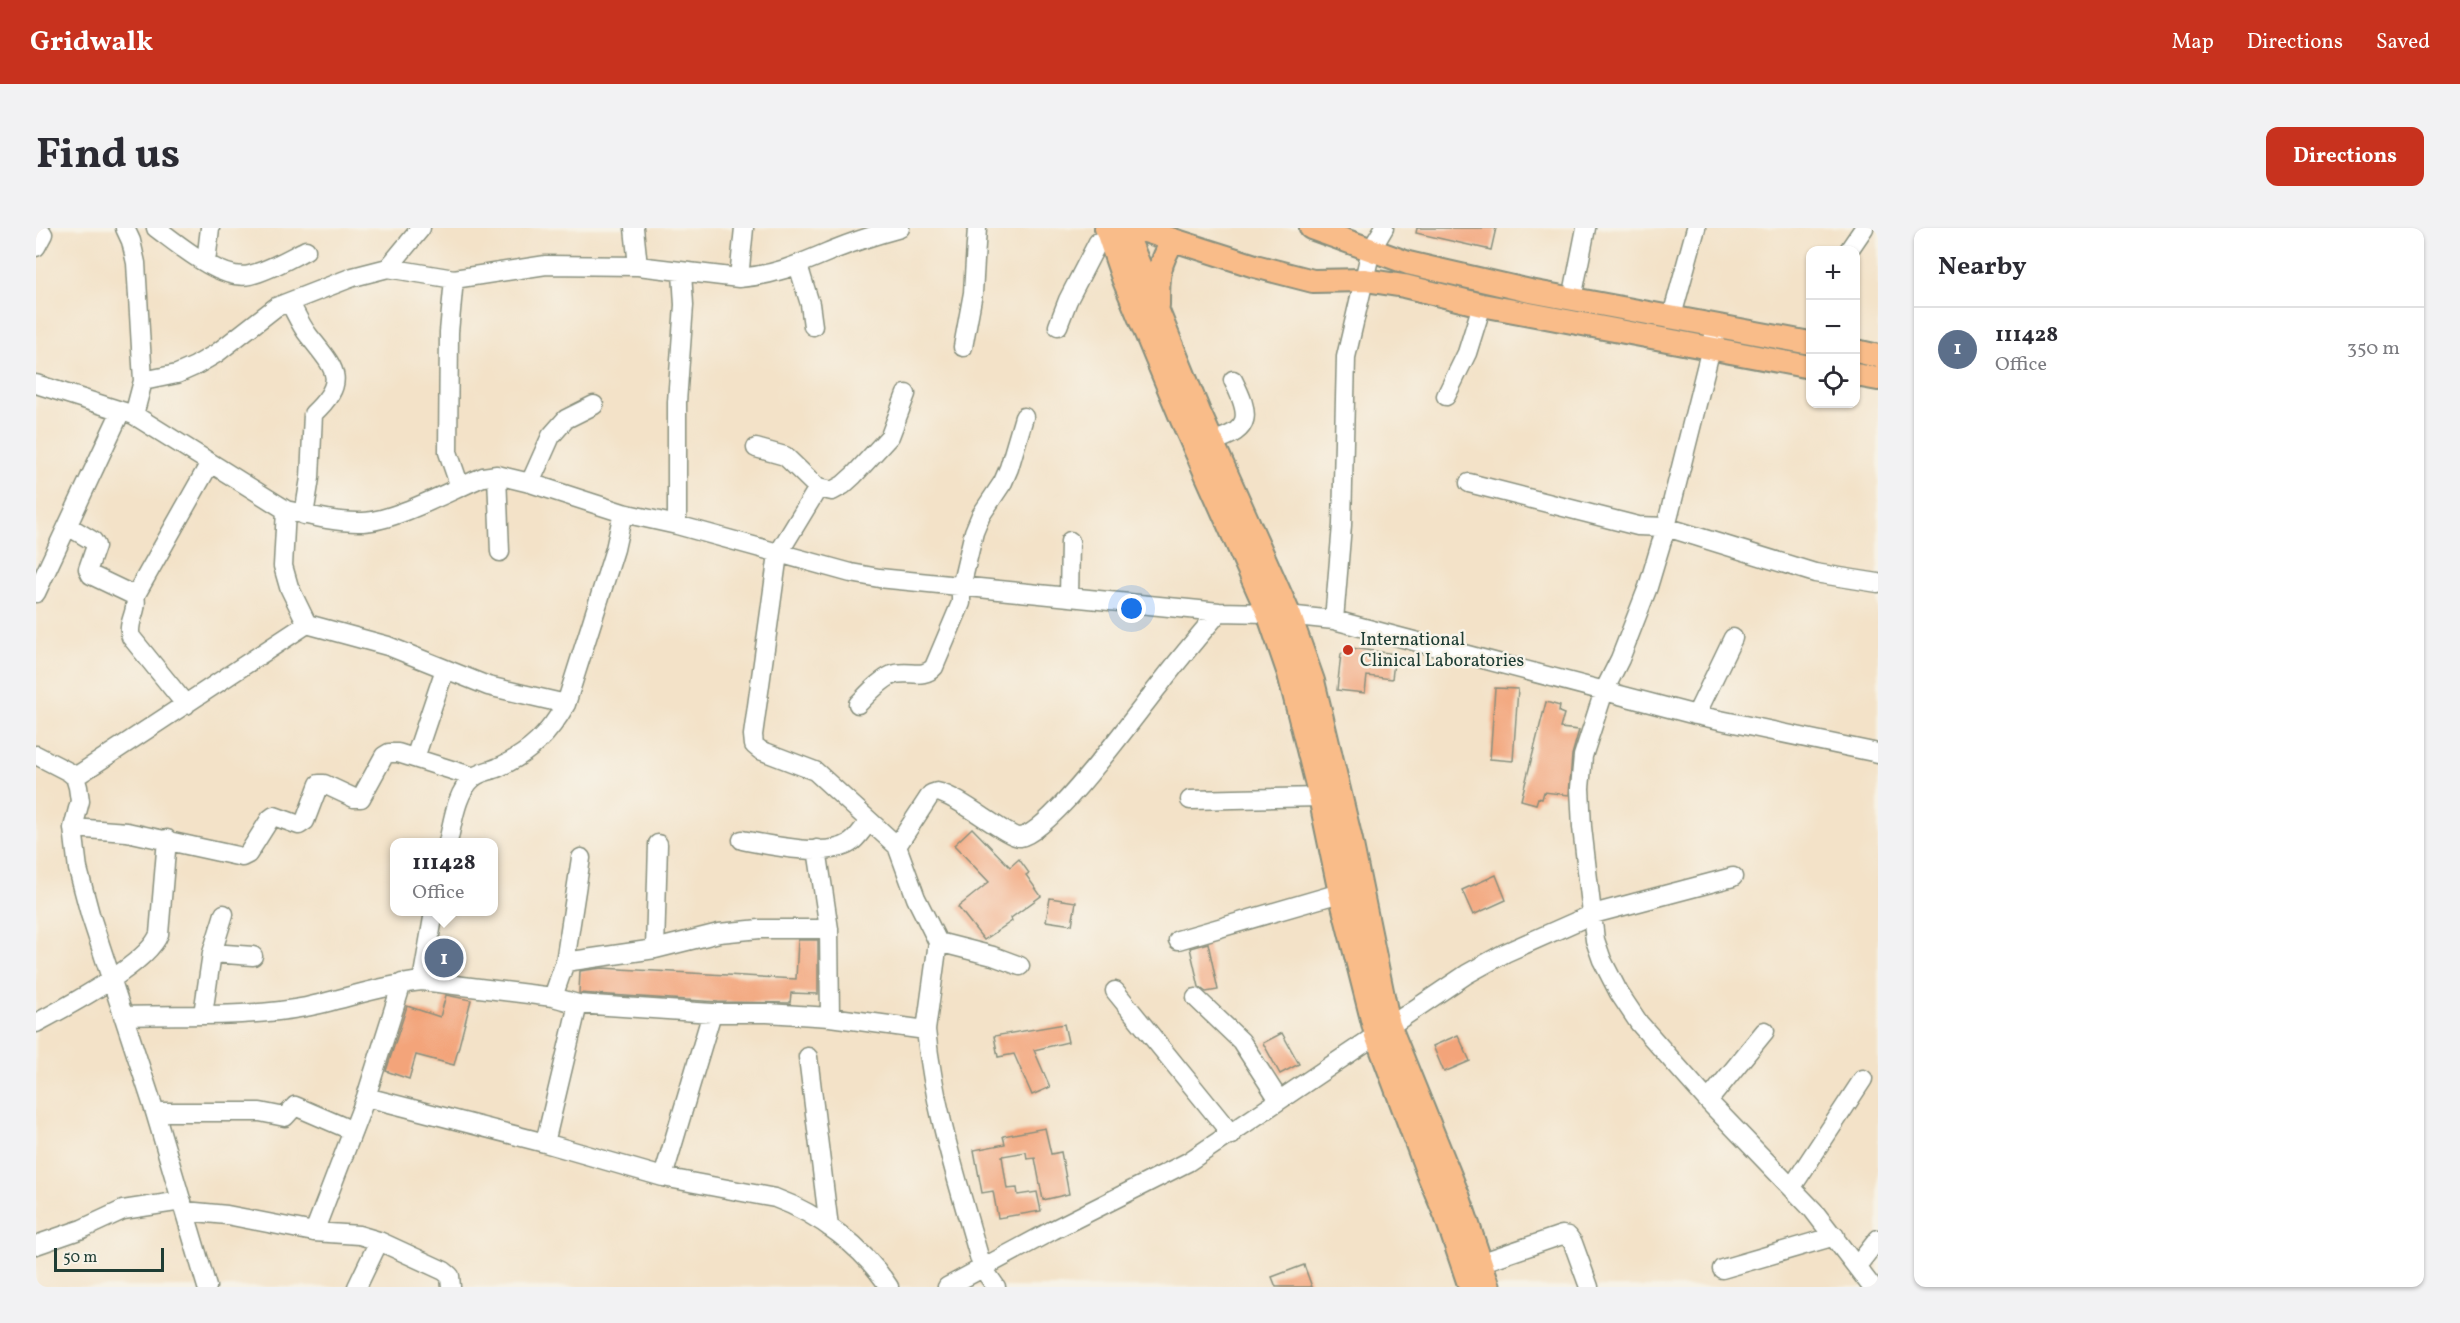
<!DOCTYPE html>
<meta charset="utf-8">
<style>
body{margin:0;font-family:Vollkorn,serif;background:#f2f2f3;color:#2b2b33}
.controls{position:absolute;right:18px;top:18px;display:grid;overflow:hidden;border-radius:12px;box-shadow:0 2px 4px #0004}
.controls button{width:54px;height:54px;display:grid;place-items:center;padding:0;border:0;border-bottom:2px solid #e1e1e2;background:#fff;color:#2b2b33;font:30px sans-serif}
.scale{position:absolute;left:18px;bottom:15px;width:110px;box-sizing:border-box;padding-left:6px;border:3px solid #1f3d34;border-top:0;font-size:16px;line-height:21px;white-space:nowrap;color:#1f3d34;-webkit-text-stroke:4px #f7f3e8;paint-order:stroke}
.you{position:absolute;left:1096px;top:381px;width:21px;height:21px;margin:-15px;border:4px solid #fff;border-radius:50%;background:#1a73e8;box-shadow:0 0 0 9px #1a73e833}
.badge{display:grid;place-items:center;width:39px;height:39px;border-radius:50%;background:#c8321e;color:#fff;font-size:20px;font-weight:700}
.pin{position:absolute;translate:-50% -50%;border:3px solid #fff;box-shadow:0 2px 6px #0006}
.popup{position:absolute;left:354px;top:610px;width:108px;height:78px;box-sizing:border-box;display:grid;place-content:center;border-radius:12px;background:#fff;filter:drop-shadow(0 2px 4px #0005);font-size:20px;white-space:nowrap;color:#7c7c81}
.popup b{font-size:22px;color:#2b2b33}
.popup::after{content:'';position:absolute;left:50%;top:100%;margin-left:-12px;border:12px solid transparent;border-top-color:#fff}
.list{margin:0;padding:0;list-style:none}
h2{display:flex;justify-content:space-between;align-items:center;height:78px;margin:0;padding:0 24px;font-size:26px}
h2 small{font-size:20px;font-weight:400;color:#7c7c81}
.list li{display:grid;grid-template-columns:39px 1fr auto;gap:18px;align-items:center;box-sizing:border-box;height:84px;padding:0 24px;border-top:2px solid #e1e1e2}
.list b{display:block;font-size:22px;white-space:nowrap}
.list p{margin:0;font-size:20px;white-space:nowrap;color:#7c7c81}
.list em{font-size:20px;font-style:normal;color:#7c7c81}
.icon{flex:none;width:33px;height:33px;fill:none;stroke:currentColor;stroke-width:2;stroke-linecap:round;stroke-linejoin:round}
.map{position:relative;flex:none;width:1842px;height:1059px;overflow:hidden;border-radius:12px}
header{display:flex;align-items:center;gap:36px;box-sizing:border-box;height:84px;padding:0 30px;background:#c8321e;color:#fff}
header strong{font-size:28px}
nav{display:flex;gap:33px;margin-inline-start:auto;font-size:21px}
.intro{display:flex;align-items:center;justify-content:space-between;box-sizing:border-box;height:144px;padding:0 36px}
h1{margin:0;font-size:42px}
.button{padding:15px 27px;border-radius:12px;background:#c8321e;color:#fff;font-size:21px;font-weight:700}
main{display:flex;gap:36px;padding:0 36px}
aside{flex:1;background:#fff;border-radius:12px;box-shadow:0 2px 4px #0004}
.map>svg:first-child{display:block}
.building{fill:#f3a47a}
.lines{fill:none;stroke-linecap:round;stroke-linejoin:round}
.minor-casing{stroke:#89907e;stroke-width:21}
.major-casing{stroke:#89907e;stroke-width:26}
.minor{stroke:#fff;stroke-width:18}
.major{stroke:#f9bc89;stroke-width:22}
.poi-dot{fill:#c8321e;stroke:#f7f3e8;stroke-width:2}
.labels{text-anchor:middle;dominant-baseline:central;stroke-width:5;stroke-linejoin:round;paint-order:stroke}
.poi-label{font-size:18px;fill:#1f3d34;stroke:#f7f3e8;text-anchor:start}
</style>
<header>
<strong>Gridwalk</strong>
<nav><a>Map</a><a>Directions</a><a>Saved</a></nav>
</header>
<div class="intro"><h1>Find us</h1><a class="button">Directions</a></div>
<main>
<div class="map">
<svg width="1842" height="1059" viewBox="0 0 1842 1059">
<rect width="100%" height="100%" fill="#f7f3e8"/>
<filter id="ink" filterUnits="userSpaceOnUse"><feTurbulence type="fractalNoise" baseFrequency=".0167" numOctaves="2"/><feDisplacementMap in="SourceGraphic" scale="12" xChannelSelector="R" yChannelSelector="G"/><feConvolveMatrix kernelMatrix="1 2 1 2 8 2 1 2 1" color-interpolation-filters="sRGB"/></filter>
<filter id="wash" filterUnits="userSpaceOnUse"><feTurbulence type="fractalNoise" baseFrequency=".008" numOctaves="4" result="noise"/><feDisplacementMap in="SourceGraphic" scale="24" xChannelSelector="R" yChannelSelector="G"/><feGaussianBlur stdDeviation="1.35" result="paint"/><feColorMatrix in="noise" values="0 0 0 0 0 0 0 0 0 0 0 0 0 0 0 0 0 1.4 0 .05"/><feComposite in="paint" operator="in"/></filter>
<g filter="url(#wash)">
<rect width="100%" height="100%" fill="#f3e2c8"/>
<g id="blocks">
<path class="building" d="M1381 0H1460L1455 22 1380 5Z
M1315 420 1359 426 1356 451 1331 448 1329 465 1301 462 1305 426Z
M1459 460 1482 461 1477 533 1454 531Z
M1510 474 1524 478 1523 484 1528 486 1524 500 1543 502 1536 527 1533 567 1508 564 1506 571 1502 570 1500 576 1485 572Z
M936 600 974 639 983 631 993 645 990 647 1005 668 975 690 976 693 948 712 922 679 953 654 918 617Z
M1460 647 1470 672 1437 687 1426 662Z
M1014 670 1040 674 1036 697 1010 693Z
M762 712H782V766L755 765 754 775 682 774 543 765 544 743 566 740 760 751Z
M1172 715 1182 762 1170 764 1163 759 1154 720Z
M410 767 435 772 418 837 380 827 373 851 350 843 371 778 404 789Z
M1028 796 1032 814 998 822 1014 859 996 867 978 826 962 829 958 808Z
M1246 805 1263 836 1244 846 1227 815Z
M1422 807 1434 833 1408 844 1397 818Z
M1009 900 1015 926 1025 924 1033 966 1007 972 999 930 991 931 990 924 966 928 971 961 981 960 982 967 1001 964 1005 983 962 990 957 963 946 965 938 922 969 916 967 908Z
M1268 1037 1276 1059H1240L1236 1049Z"/>
</g>
</g>
<g filter="url(#ink)">
<use href="#blocks" fill-opacity="0" stroke="#89907e" stroke-width="1.5"/>
<g class="lines">
<g class="minor-casing">
<path id="minor" d="M89 0 95 13 100 35 107 153 98 187
M120 0C142 16 186 54 214 47 234 42 252 31 270 22
M598 0 602 38
M0 19 7 6
M1813 22 1828 0
M170 34 174 0
M762 37 774 76 777 98
M352 40 385 0
M703 50C740 47 764 36 797 22 819 13 842 6 864 0
M1536 71 1550 0
M254 75C260 86 265 98 273 108 299 141 313 152 277 186L274 250 268 287
M1636 88 1660 0
M1022 98 1032 72 1062 14
M1678 108 1630 299 1612 359 1584 431 1568 463 1547 528 1544 560 1546 599 1559 712 1566 732 1583 765 1603 795 1672 873 1777 982 1836 1059
M927 119 937 65 941 0
M107 153 141 146 159 138 181 125 240 79 317 49 352 40 418 51
M0 156 98 187 250 282C275 288 301 295 327 294 359 293 415 262 447 249L461 247 494 255 587 285 641 297 815 345 843 350 1183 384 1232 385 1298 392 1660 487 1842 525
M870 166 854 208 818 247 807 257 796 263 782 260 742 326 717 507 718 517 724 522 779 543 861 618 880 670 902 714
M1410 168 1431 125 1446 77
M1177 213C1217 202 1214 186 1197 152
M720 220 749 228 782 260
M461 247 464 324
M494 255 515 208 530 191 558 177
M1433 255 1602 298 1630 299 1779 345 1842 355
M424 259 412 224 413 104 418 51 510 37 602 38 703 50 708 0
M250 282 247 338 253 359 271 396
M641 297V174L648 77 646 44
M32 298 57 313 60 318 52 341 55 347 99 368
M0 365 85 183
M1033 369 1034 313
M1298 392 1306 297 1310 129 1335 22 1348 0
M822 476C832 466 843 453 856 447 871 441 887 452 898 439L925 375V359L938 304 945 287 967 254 973 240 988 189
M150 477 95 409C90 395 103 383 99 368L174 235
M1660 487 1697 410
M0 527 33 544 39 549 42 559 44 573 37 600 42 641 54 686 119 884 171 1059
M379 530 409 441
M39 549 271 396 352 418 452 458 530 476
M1154 572 1284 569
M37 600 91 604 206 629 212 626 234 591 238 588 263 597 269 593 283 556H288L318 570H325L348 528 353 525H362L438 549
M706 612C732 617 791 630 814 615 822 610 827 600 833 594
M412 614C417 594 420 564 437 550 443 544 455 543 463 539 494 525 513 506 530 476L579 321 587 285
M861 618 895 566 901 564C923 568 972 610 984 609 1015 605 1103 482 1125 455 1143 431 1163 408 1183 384
M781 621 793 701
M398 684 386 753 517 769 542 776 509 915 627 949 739 970C783 986 828 1020 853 1059
M1142 712 1304 665
M619 721 622 616
M176 725 217 728
M529 734 619 721 683 705 724 701H793L794 789
M1079 763 1196 907
M517 769 529 734 545 630
M1160 770 1205 813 1243 872
M542 776 676 785H731L794 789 890 802C898 883 924 961 946 1039L960 1059
M167 786 176 725 188 686
M87 788C147 786 210 790 270 779 309 771 346 757 386 753
M0 795C30 779 112 736 123 706L131 611
M890 802 902 714 957 728 984 738
M772 829 793 999
M330 869 509 915
M1672 873 1729 803
M119 884H224L249 889 259 878 317 903
M627 949 676 785
M1756 959 1827 851
M149 983 191 987 278 1004 323 1007 343 1013 408 1043 414 1048 415 1059
M278 1004 330 869 366 755
M0 1017 46 1001 87 982 146 973
M1444 1035 1526 1007 1532 1008 1537 1015 1553 1059
M1821 1038 1842 1011
M1686 1041 1799 1008
M321 1059 343 1013
M911 1059 1017 1002 1152 934 1431 746 1469 725 1557 686 1697 649"/>
</g>
<g class="major-casing">
<path id="major" d="M1070 0 1087 50 1146 192 1232 385 1253 446 1284 569 1304 665 1340 807 1391 943 1410 988 1434 1059
M1088 0 1163 184 1254 388 1277 453 1315 612 1353 797 1423 970 1453 1059
M1100 0 1219 38 1277 53 1329 52 1368 58 1446 77 1774 139
M1275 0 1372 35 1494 63 1774 115
M1122 77C1122 50 1122 35 1138 12
M1820 123 1842 128
M1820 147 1842 151"/>
</g>
<use href="#minor" class="minor"/>
<use href="#major" class="major"/>
</g>
</g>
<circle class="poi-dot" cx="1312" cy="422" r="6"/>
<g class="labels">
<g class="poi-label">
<text x="1324" y="412">International<tspan x="1324" dy="21">Clinical Laboratories</tspan></text>
</g>
</g>
</svg>
<div class="controls">
<button>+</button>
<button>−</button>
<button><svg class="icon" aria-label="locate" viewBox="0 0 24 24"><circle cx="12" cy="12" r="6"/><path d="M12 2v4M12 18v4M2 12h4M18 12h4"/></svg></button>
</div>
<div class="scale">50 m</div>
<div class="you"></div>
<div class="pin badge" style="left:408px;top:730px;background:#5c6f8a">1</div>
<div class="popup"><b>111428</b>Office</div>
</div>
<aside>
<h2>Nearby<small></small></h2>
<ul class="list">
<li><span class="badge" style="background:#5c6f8a">1</span><div><b>111428</b><p>Office</p></div><em>350 m</em></li>
</ul>
</aside>
</main>
